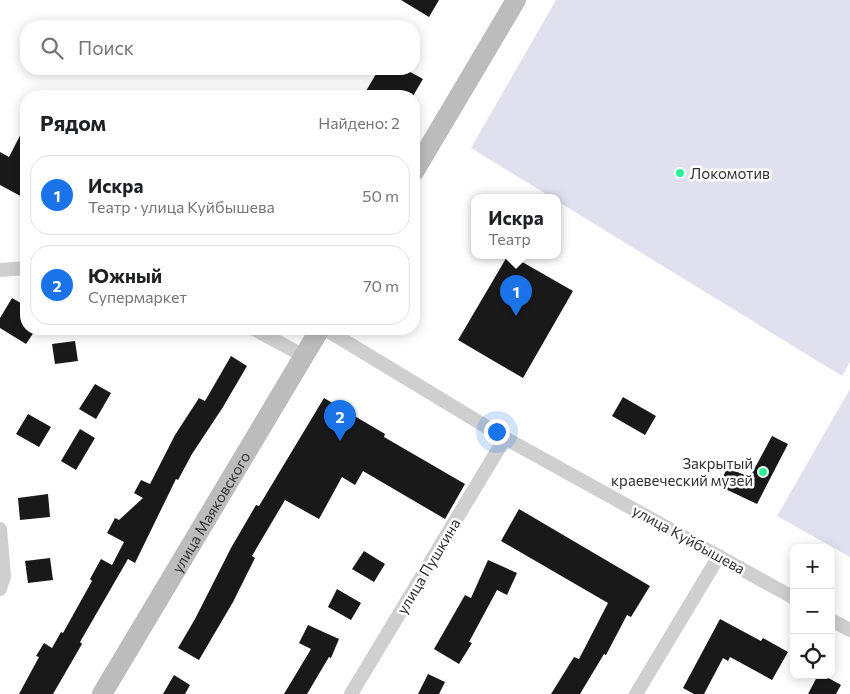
<!DOCTYPE html>
<html lang="ru">
<meta charset="utf-8">
<style>
body{margin:0;font-family:Commissioner,sans-serif;background:#f2f2f2;color:#202124}
.controls{position:absolute;right:15px;bottom:15px;display:grid;overflow:hidden;border-radius:10px;box-shadow:0 2px 12px #0003}
.controls button{width:45px;height:45px;display:grid;place-items:center;padding:0;border:0;border-bottom:1px solid #e0e0e0;background:#fff;color:#202124;font:25px sans-serif}
.you{position:absolute;left:496px;top:431px;width:18px;height:18px;margin:-12px;border:4px solid #fff;border-radius:50%;background:#1a73e8;box-shadow:0 0 0 8px #1a73e833}
.badge{display:grid;place-items:center;width:32px;height:32px;border-radius:50%;background:#1a73e8;color:#fff;font-size:16px;font-weight:700}
.pin{position:absolute;translate:-50% -41px;filter:drop-shadow(0 1px 2px #0008)}
.pin::after{content:'';position:absolute;top:26px;width:18px;height:15px;background:inherit;clip-path:polygon(0 0,100% 0,50% 100%)}
.popup{position:absolute;left:471px;top:194px;width:90px;height:65px;box-sizing:border-box;display:grid;place-content:center;border-radius:10px;background:#fff;filter:drop-shadow(0 1px 4px #0005);font-size:16px;white-space:nowrap;color:#757577}
.popup b{font-size:19px;color:#202124}
.popup::after{content:'';position:absolute;left:50%;top:100%;margin-left:-10px;border:10px solid transparent;border-top-color:#fff}
.list{margin:0;padding:0;list-style:none}
h2{display:flex;justify-content:space-between;align-items:center;height:65px;margin:0;padding:0 20px;font-size:21px}
h2 small{font-size:16px;font-weight:400;color:#757577}
.list li{display:grid;grid-template-columns:32px 1fr auto;gap:15px;align-items:center;box-sizing:border-box;height:80px;margin:0 10px 10px;padding:0 10px;border:1px solid #e0e0e0;border-radius:20px}
.list b{display:block;font-size:19px;white-space:nowrap}
.list p{margin:0;font-size:16px;white-space:nowrap;color:#757577}
.list em{font-size:16px;font-style:normal;color:#757577}
.icon{flex:none;width:28px;height:28px;fill:none;stroke:currentColor;stroke-width:2;stroke-linecap:round;stroke-linejoin:round}
.map{position:relative;flex:none;width:850px;height:694px;overflow:hidden}
.search{position:absolute;background:#fff;box-shadow:0 2px 12px #0003;left:20px;top:20px;width:400px;height:55px;display:flex;align-items:center;gap:12px;box-sizing:border-box;padding:0 18px;border-radius:20px;color:#757577;font-size:19px}
.panel{position:absolute;background:#fff;box-shadow:0 2px 12px #0003;left:20px;top:90px;width:400px;height:245px;border-radius:20px}
.map>svg:first-child{display:block}
.green{fill:#e1e0ef}
.building{fill:#191919}
.lines{fill:none;stroke-linecap:round;stroke-linejoin:round}
.street{stroke:#cfcfcf;stroke-width:14}
.secondary{stroke:#bcbcbc;stroke-width:20}
.poi-dot{fill:#2cf095;stroke:#fff;stroke-width:2}
.labels{text-anchor:middle;dominant-baseline:central;stroke-width:5;stroke-linejoin:round;paint-order:stroke}
.poi-label{font-size:15px;fill:#323232;stroke:#fff;text-anchor:start}
.street-label{font-size:15px;fill:#323232;stroke:#fff}
</style>
<div class="map">
<svg width="850" height="694" viewBox="0 0 850 694">
<rect width="100%" height="100%" fill="#fff"/>
<path class="green" d="M556 0H850V362L842 376 557 201V197H551L471 148Z
M850 389V557L777 516Z"/>
<path class="building" d="M401 0H439L429 17Z
M379 69H405L423 79 413 96H363Z
M26 124V199L0 185V152L9 157Z
M508 255H510L573 291 523 378 458 340Z
M12 298 26 306V329H36L26 344 0 328V318Z
M75 341 78 361 55 364 52 344Z
M231 356 247 366 223 407 192 454 178 480 176 479 135 563 128 559 80 642 82 644 53 694H19L39 657 36 656 44 643 52 648 61 632 63 633 92 581 90 579 101 559 112 565 124 542 107 533 115 518 119 520 143 498 134 493 141 480 150 484 175 435 199 398 205 401Z
M95 384 111 393 96 419 79 409Z
M623 397 656 416 645 435 612 416Z
M324 398 385 434 384 437 465 484 445 519 363 471 355 485 342 477 319 519 285 500 252 556 255 558 233 602 199 660 178 648 195 619 231 548 256 505 259 506Z
M28 414 51 427 39 447 16 434Z
M80 429 95 438 76 470 61 461Z
M772 436 788 444 757 504 719 486 727 468 750 477Z
M48 494 50 517 20 520 18 498Z
M519 509 650 586 631 617 627 615 606 655 604 654 580 694H551L574 657 579 659 608 603 501 541Z
M364 551 385 564 374 582 352 569Z
M50 558 53 580 28 583 25 561Z
M488 560 517 573 507 595 497 590 469 642 472 643 459 664 434 649 465 595 471 598Z
M337 589 361 603 351 620 328 607Z
M720 619 761 641 763 638 788 652 772 680 730 657 728 661 723 658 704 694H694L683 688Z
M308 625 339 639 331 658 329 657 307 694H284L311 649 299 643Z
M428 674 445 682 439 694H418Z
M174 675 190 685 185 694H163Z
M818 675H823L841 685 836 694H808Z"/>
<g class="lines">
<path class="street" d="M0 270 26 268
M254 329 304 356
M325 329 505 438 794 598
M0 529 4 576 0 589
M831 620 850 630
M351 694 505 438
M636 694 719 556"/>
<g class="secondary">
<path d="M414 172 516 0"/>
<path id="s1" d="M102 694 320 329"/>
</g>
</g>
<g class="poi-dot">
<circle cx="680" cy="173" r="5"/>
<circle cx="763" cy="472" r="5"/>
</g>
<g class="labels">
<g class="poi-label">
<text x="690" y="173">Локомотив</text>
<text x="753" y="463" text-anchor="end">Закрытый<tspan x="753" dy="17">краевеческий музей</tspan></text>
</g>
<g class="street-label">
<text stroke="none"><textPath href="#s1" startOffset="212">улица Маяковского</textPath></text>
<text transform="translate(689 539) rotate(29)">улица Куйбышева</text>
<text transform="translate(428 566) rotate(-59)">улица Пушкина</text>
</g>
</g>
</svg>
<div class="controls">
<button>+</button>
<button>−</button>
<button><svg class="icon" aria-label="locate" viewBox="0 0 24 24"><circle cx="12" cy="12" r="6"/><path d="M12 2v4M12 18v4M2 12h4M18 12h4"/></svg></button>
</div>
<div class="you"></div>
<div class="pin badge" style="left:516px;top:316px">1</div>
<div class="popup"><b>Искра</b>Театр</div>
<div class="pin badge" style="left:340px;top:441px">2</div>
<div class="search"><svg class="icon" aria-label="search" viewBox="0 0 24 24"><circle cx="10" cy="10" r="6"/><path d="M15 15l6 6"/></svg>Поиск</div>
<section class="panel">
<h2>Рядом<small>Найдено: 2</small></h2>
<ul class="list">
<li><span class="badge">1</span><div><b>Искра</b><p>Театр · улица Куйбышева</p></div><em>50 m</em></li>
<li><span class="badge">2</span><div><b>Южный</b><p>Супермаркет</p></div><em>70 m</em></li>
</ul>
</section>
</div>
